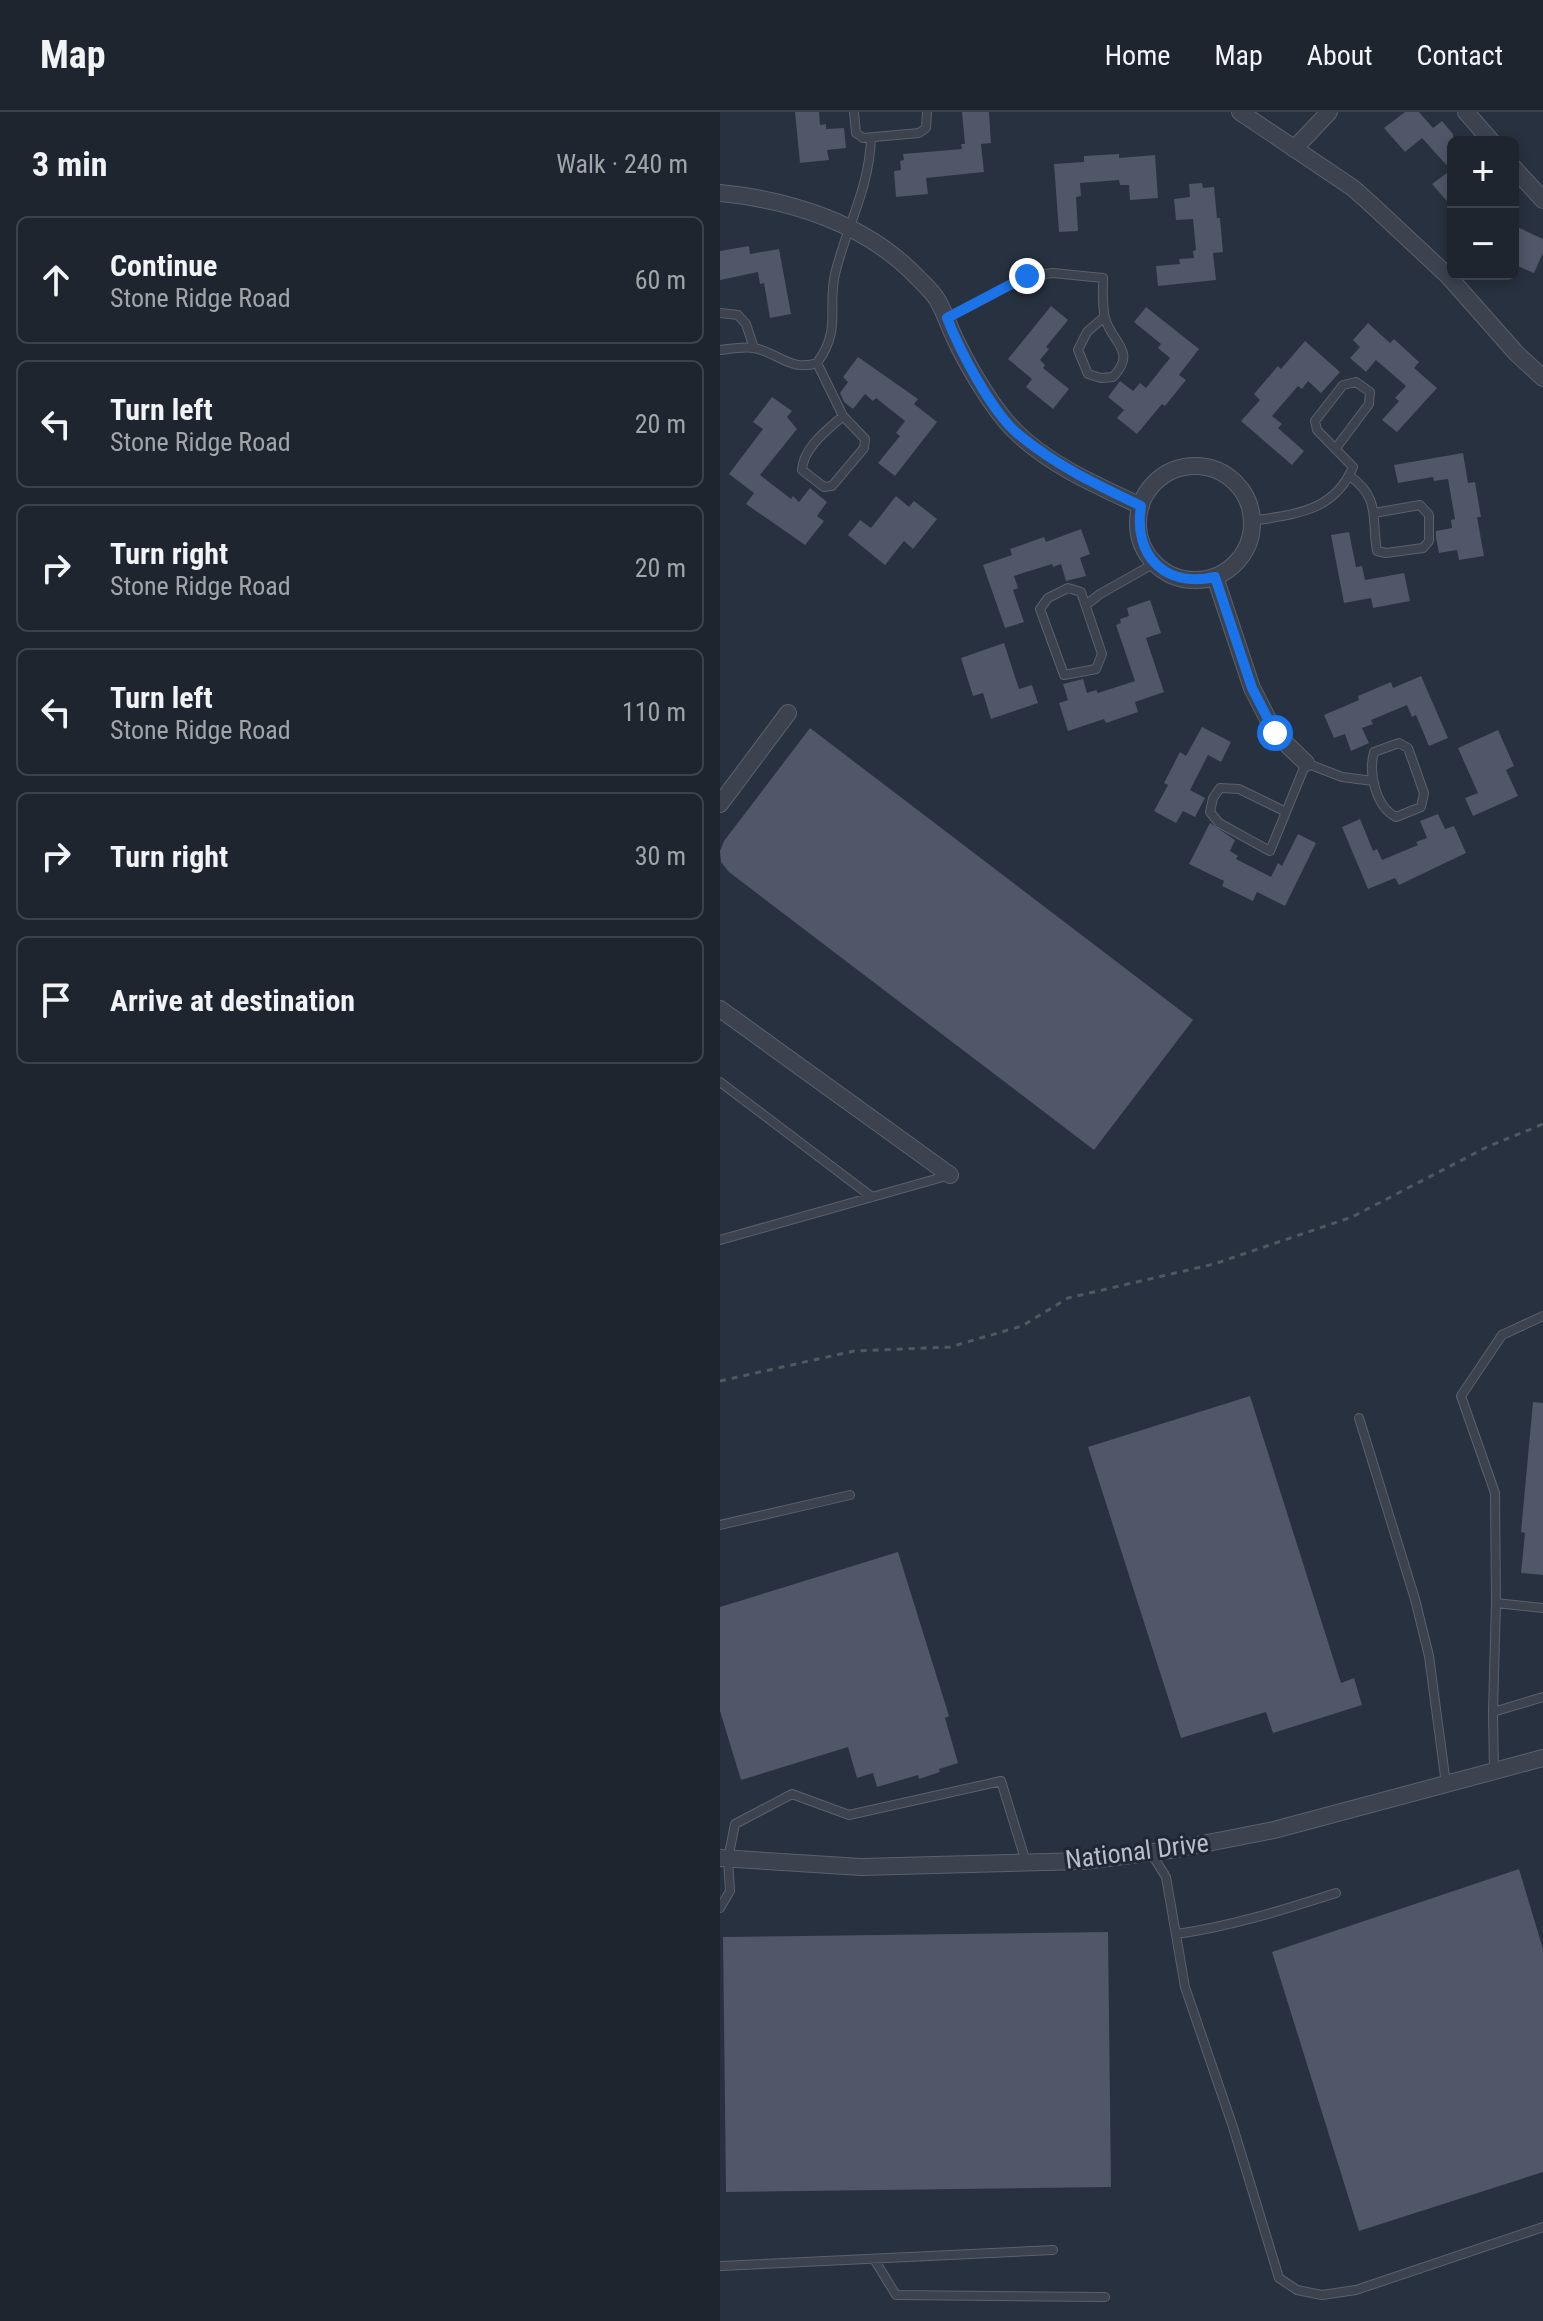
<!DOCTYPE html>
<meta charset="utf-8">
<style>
body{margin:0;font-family:"Roboto Condensed",sans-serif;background:#2b313b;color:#f1f3f6}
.controls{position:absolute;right:24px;top:24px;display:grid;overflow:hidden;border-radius:12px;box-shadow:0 4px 12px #0003}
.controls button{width:72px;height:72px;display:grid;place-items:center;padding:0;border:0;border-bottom:2px solid #3c424b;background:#1e252f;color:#f1f3f6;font:40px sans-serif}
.stop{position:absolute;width:24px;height:24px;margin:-18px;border:6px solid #1a73e8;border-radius:50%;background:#fff}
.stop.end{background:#1a73e8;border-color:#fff;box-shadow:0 2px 8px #0008}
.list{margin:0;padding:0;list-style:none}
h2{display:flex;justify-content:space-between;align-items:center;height:104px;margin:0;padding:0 32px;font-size:34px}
h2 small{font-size:26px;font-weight:400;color:#a1a5aa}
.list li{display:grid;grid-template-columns:52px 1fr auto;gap:24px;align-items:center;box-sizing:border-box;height:128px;margin:0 16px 16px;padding:0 16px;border:2px solid #3c424b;border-radius:12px}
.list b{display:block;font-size:30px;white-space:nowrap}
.list p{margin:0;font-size:26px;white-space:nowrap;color:#a1a5aa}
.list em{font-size:26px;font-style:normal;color:#a1a5aa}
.icon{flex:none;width:44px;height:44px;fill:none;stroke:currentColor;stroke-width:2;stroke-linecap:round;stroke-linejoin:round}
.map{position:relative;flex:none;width:823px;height:2209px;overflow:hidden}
header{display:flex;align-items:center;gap:48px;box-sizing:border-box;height:112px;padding:0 40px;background:#1e252f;border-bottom:2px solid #3c424b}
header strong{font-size:38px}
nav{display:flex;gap:44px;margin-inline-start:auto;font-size:28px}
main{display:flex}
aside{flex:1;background:#1e252f}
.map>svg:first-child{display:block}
.building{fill:#4f5768}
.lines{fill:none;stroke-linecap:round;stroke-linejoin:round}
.service-casing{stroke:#5a616d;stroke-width:10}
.minor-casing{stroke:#5a616d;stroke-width:18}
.path{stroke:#4b5b5f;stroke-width:3;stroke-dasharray:6 6;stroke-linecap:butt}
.service{stroke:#3c434f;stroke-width:8}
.minor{stroke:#3c434f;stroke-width:16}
.route{stroke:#1a73e8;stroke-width:10}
.labels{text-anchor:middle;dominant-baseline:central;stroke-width:6;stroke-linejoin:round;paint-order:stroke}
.street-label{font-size:26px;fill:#b9beca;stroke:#212835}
</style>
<header>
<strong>Map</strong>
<nav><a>Home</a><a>Map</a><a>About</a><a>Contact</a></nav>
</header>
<main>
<aside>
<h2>3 min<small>Walk · 240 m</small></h2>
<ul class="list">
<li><svg class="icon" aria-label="ahead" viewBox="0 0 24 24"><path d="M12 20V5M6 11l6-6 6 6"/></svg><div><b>Continue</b><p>Stone Ridge Road</p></div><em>60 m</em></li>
<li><svg class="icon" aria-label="left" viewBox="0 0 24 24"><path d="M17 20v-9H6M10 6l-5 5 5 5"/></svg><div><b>Turn left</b><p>Stone Ridge Road</p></div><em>20 m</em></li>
<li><svg class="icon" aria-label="right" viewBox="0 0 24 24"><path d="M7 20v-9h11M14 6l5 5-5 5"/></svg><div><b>Turn right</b><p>Stone Ridge Road</p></div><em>20 m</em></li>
<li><svg class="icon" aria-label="left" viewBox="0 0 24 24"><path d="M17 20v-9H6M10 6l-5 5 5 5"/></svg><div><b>Turn left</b><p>Stone Ridge Road</p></div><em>110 m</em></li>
<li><svg class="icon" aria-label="right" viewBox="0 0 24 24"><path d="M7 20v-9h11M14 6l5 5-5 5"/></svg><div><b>Turn right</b></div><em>30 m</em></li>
<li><svg class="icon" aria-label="arrive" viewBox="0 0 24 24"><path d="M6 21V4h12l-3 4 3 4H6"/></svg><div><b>Arrive at destination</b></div></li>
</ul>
</aside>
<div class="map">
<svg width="823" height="2209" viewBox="0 0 823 2209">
<rect width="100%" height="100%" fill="#28313f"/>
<path class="building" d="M75 0H99L100 13 106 12V17L124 16 126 36 107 38 109 48 80 51Z
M242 0H269L271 31 261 32 264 60 206 66 208 82 176 85 174 59 181 58 180 49 184 48 183 42 242 37 241 32H245Z
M685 0H699L713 16 722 9 733 22V96L712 72 731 58 702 26 685 40 664 16Z
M399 42V46L435 43 438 86 410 88 409 73H400L399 68 360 71 361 84 356 85 358 119 339 120 334 52 364 50V44Z
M482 71 483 76 494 75 497 106H500L503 140 493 141 496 168 438 174 436 154 460 152 459 147 474 146 473 139 476 138 473 107 456 108 454 87 470 85 469 72Z
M793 113 823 127V141L814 161 793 152Z
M29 134 30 142 59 137 71 202 50 206 44 171 40 172 38 160 0 168V139Z
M331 194 348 208 326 235 329 237 320 248 325 253 323 256 349 277 333 297 306 275 312 267 288 247Z
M426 195 479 237 459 263 466 268 445 294 442 292 417 322 397 306 404 298 388 285 400 269 413 279 420 271 426 276 450 246 438 236 441 232 414 210Z
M648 211 670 231 674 227 699 250 694 256 717 276 677 320 662 308 679 289 675 286 686 274 656 248 646 260 630 246 640 235 633 228Z
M585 229 620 260 601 281 588 269 582 277 578 274 552 304 562 312 558 316 584 339 572 353 521 309 540 288 534 282 558 254 561 257Z
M138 245 198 287 194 292 217 310 175 364 158 351 180 324 176 321 185 309 156 286 153 289 145 282 133 297 124 290 120 281 128 270 123 265Z
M52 285 72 299 67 305 77 317 40 363 71 387 73 384 79 390 90 376 107 390 97 404 104 409 85 433 26 392 34 381 9 362 43 317 33 310Z
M743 341 748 371 755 370 761 405H757L764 444 739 448 737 438 719 441 716 426V419L732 416 731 408 735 407 728 367 714 369 713 365 678 371 674 353Z
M176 384 189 395 194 389 217 407 193 437 184 429 165 453 128 423 140 408 151 416Z
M361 417 370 442 360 446 366 464 346 469 341 452 333 455 332 452 294 464 298 476 293 478 304 510 285 516 263 453 292 443 290 437 324 425 326 430Z
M629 420 636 455 642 454 645 468 684 461 690 489 653 496 651 486 624 491 611 423Z
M430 488 441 521 426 526 444 580 415 590 418 600 386 611 384 607 348 619 339 591 348 588 343 572 363 567 367 581 376 578 378 581 415 569 396 513 401 511 400 507 409 504 407 496Z
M284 531 299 577 312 573 318 591 271 607 263 581 253 584 241 546Z
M701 564 728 626 709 634 696 603 692 605 687 593 651 608 653 612 642 616 649 631 631 639 625 622 614 626 604 603 639 588 638 584 671 570 673 576Z
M482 615 511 630 501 650 488 643 470 678 485 686 475 705 463 699 456 711 434 699 448 673 444 671 460 640 466 644Z
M90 616 473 908 374 1038 9 760 1 750 0 739 4 729Z
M778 618 794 654 786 658 798 684 753 704 745 686 758 681 738 636Z
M718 702 725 717 734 714 746 741 679 773 675 766 648 777 622 715 640 707 653 739 657 737 662 748 698 733 696 730 707 726 700 709Z
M490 711 515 728 510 739 518 744 516 747 551 765 558 751 562 754 578 722 596 731 565 794 537 780 533 789 502 774 504 769 469 752Z
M530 1284 621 1571 634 1566 642 1593 553 1621 546 1600 461 1626 368 1335Z
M813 1290 823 1291V1463L801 1461 805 1421 801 1420Z
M178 1440 229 1604 225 1606 238 1651 219 1657 220 1660 199 1667 198 1663 157 1675 153 1661 137 1666 128 1635 21 1668 0 1599V1495Z
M799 1757 823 1837V2060L639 2119 552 1840Z
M388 1820 391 2075 6 2080 3 1825Z"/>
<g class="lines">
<g class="service-casing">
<path id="service" d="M134 0 136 21 143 26 199 21 206 16 207 0
M0 201 18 203 26 212 34 236
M227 206 307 164 333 161 383 166C383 179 382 194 385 206 391 230 418 239 393 265L381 266 368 262 358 238 367 220 384 205
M0 238C10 237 24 234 34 236 57 240 71 260 97 251
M123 304C107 318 83 336 82 358L104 375 112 374 144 336 145 327 123 304 97 251C122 217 107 197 115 162 127 113 149 78 151 26
M630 364C661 387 651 405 657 439L666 441 703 436 709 429V403L700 393 654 401
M532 409C575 402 614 400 633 355L597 318 595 309 623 273 636 270 650 280 649 292 616 336
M348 476 361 480 382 542 376 557 344 563 320 497 328 486Z
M366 493 380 482 435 451
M679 631 688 636 704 681 701 695 676 705C656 695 648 661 654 640Z
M566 700 519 677 500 676 493 686 490 700 499 711 550 739 586 651 622 665 653 669
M0 970 152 1085
M0 1128 230 1063
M823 1204 782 1223 741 1284 775 1381 776 1491 823 1496
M639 1306 695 1487 709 1544 726 1672
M0 1413 130 1383
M773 1600 776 1491
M774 1659 773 1600 823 1585
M431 1741 446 1765 465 1875 513 2015 559 2166 577 2178 602 2183 636 2178 823 2115
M0 1796 10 1779 8 1747 15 1712 72 1682 129 1703 281 1669 306 1750
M457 1822C512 1814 563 1798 616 1781
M154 2147 176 2183 385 2185
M0 2154 333 2138"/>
</g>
<g class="minor-casing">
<path id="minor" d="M520 0 633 76 652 93 728 164 797 242 823 266
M746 0 772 30
M574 37 609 0
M793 55 823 88
M0 81C72 88 147 112 198 166 205 173 213 180 218 189 226 203 230 218 238 233 250 258 276 301 295 319 329 353 378 374 421 394
M418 411a57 57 0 1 1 114 0a57 57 0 1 1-114 0Z
M495 465 532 576 555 621 586 651
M0 692 68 601
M0 897 230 1063
M0 1746 141 1755 364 1749 457 1737 554 1718 823 1646"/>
</g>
<path class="path" d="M0 1269 134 1239 230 1235 302 1214 348 1186 494 1152 632 1105 767 1035 823 1012"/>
<use href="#service" class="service"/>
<use href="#minor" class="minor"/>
</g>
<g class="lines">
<path class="route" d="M307 164 227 206C240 239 271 299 298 322 335 353 377 373 421 394 413 444 445 476 495 465L532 576 555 621"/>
</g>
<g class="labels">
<g class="street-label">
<text transform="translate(417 1739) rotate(-7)">National Drive</text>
</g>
</g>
</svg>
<div class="controls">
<button>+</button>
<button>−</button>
</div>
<div class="stop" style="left:555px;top:621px"></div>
<div class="stop end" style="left:307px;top:164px"></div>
</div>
</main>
